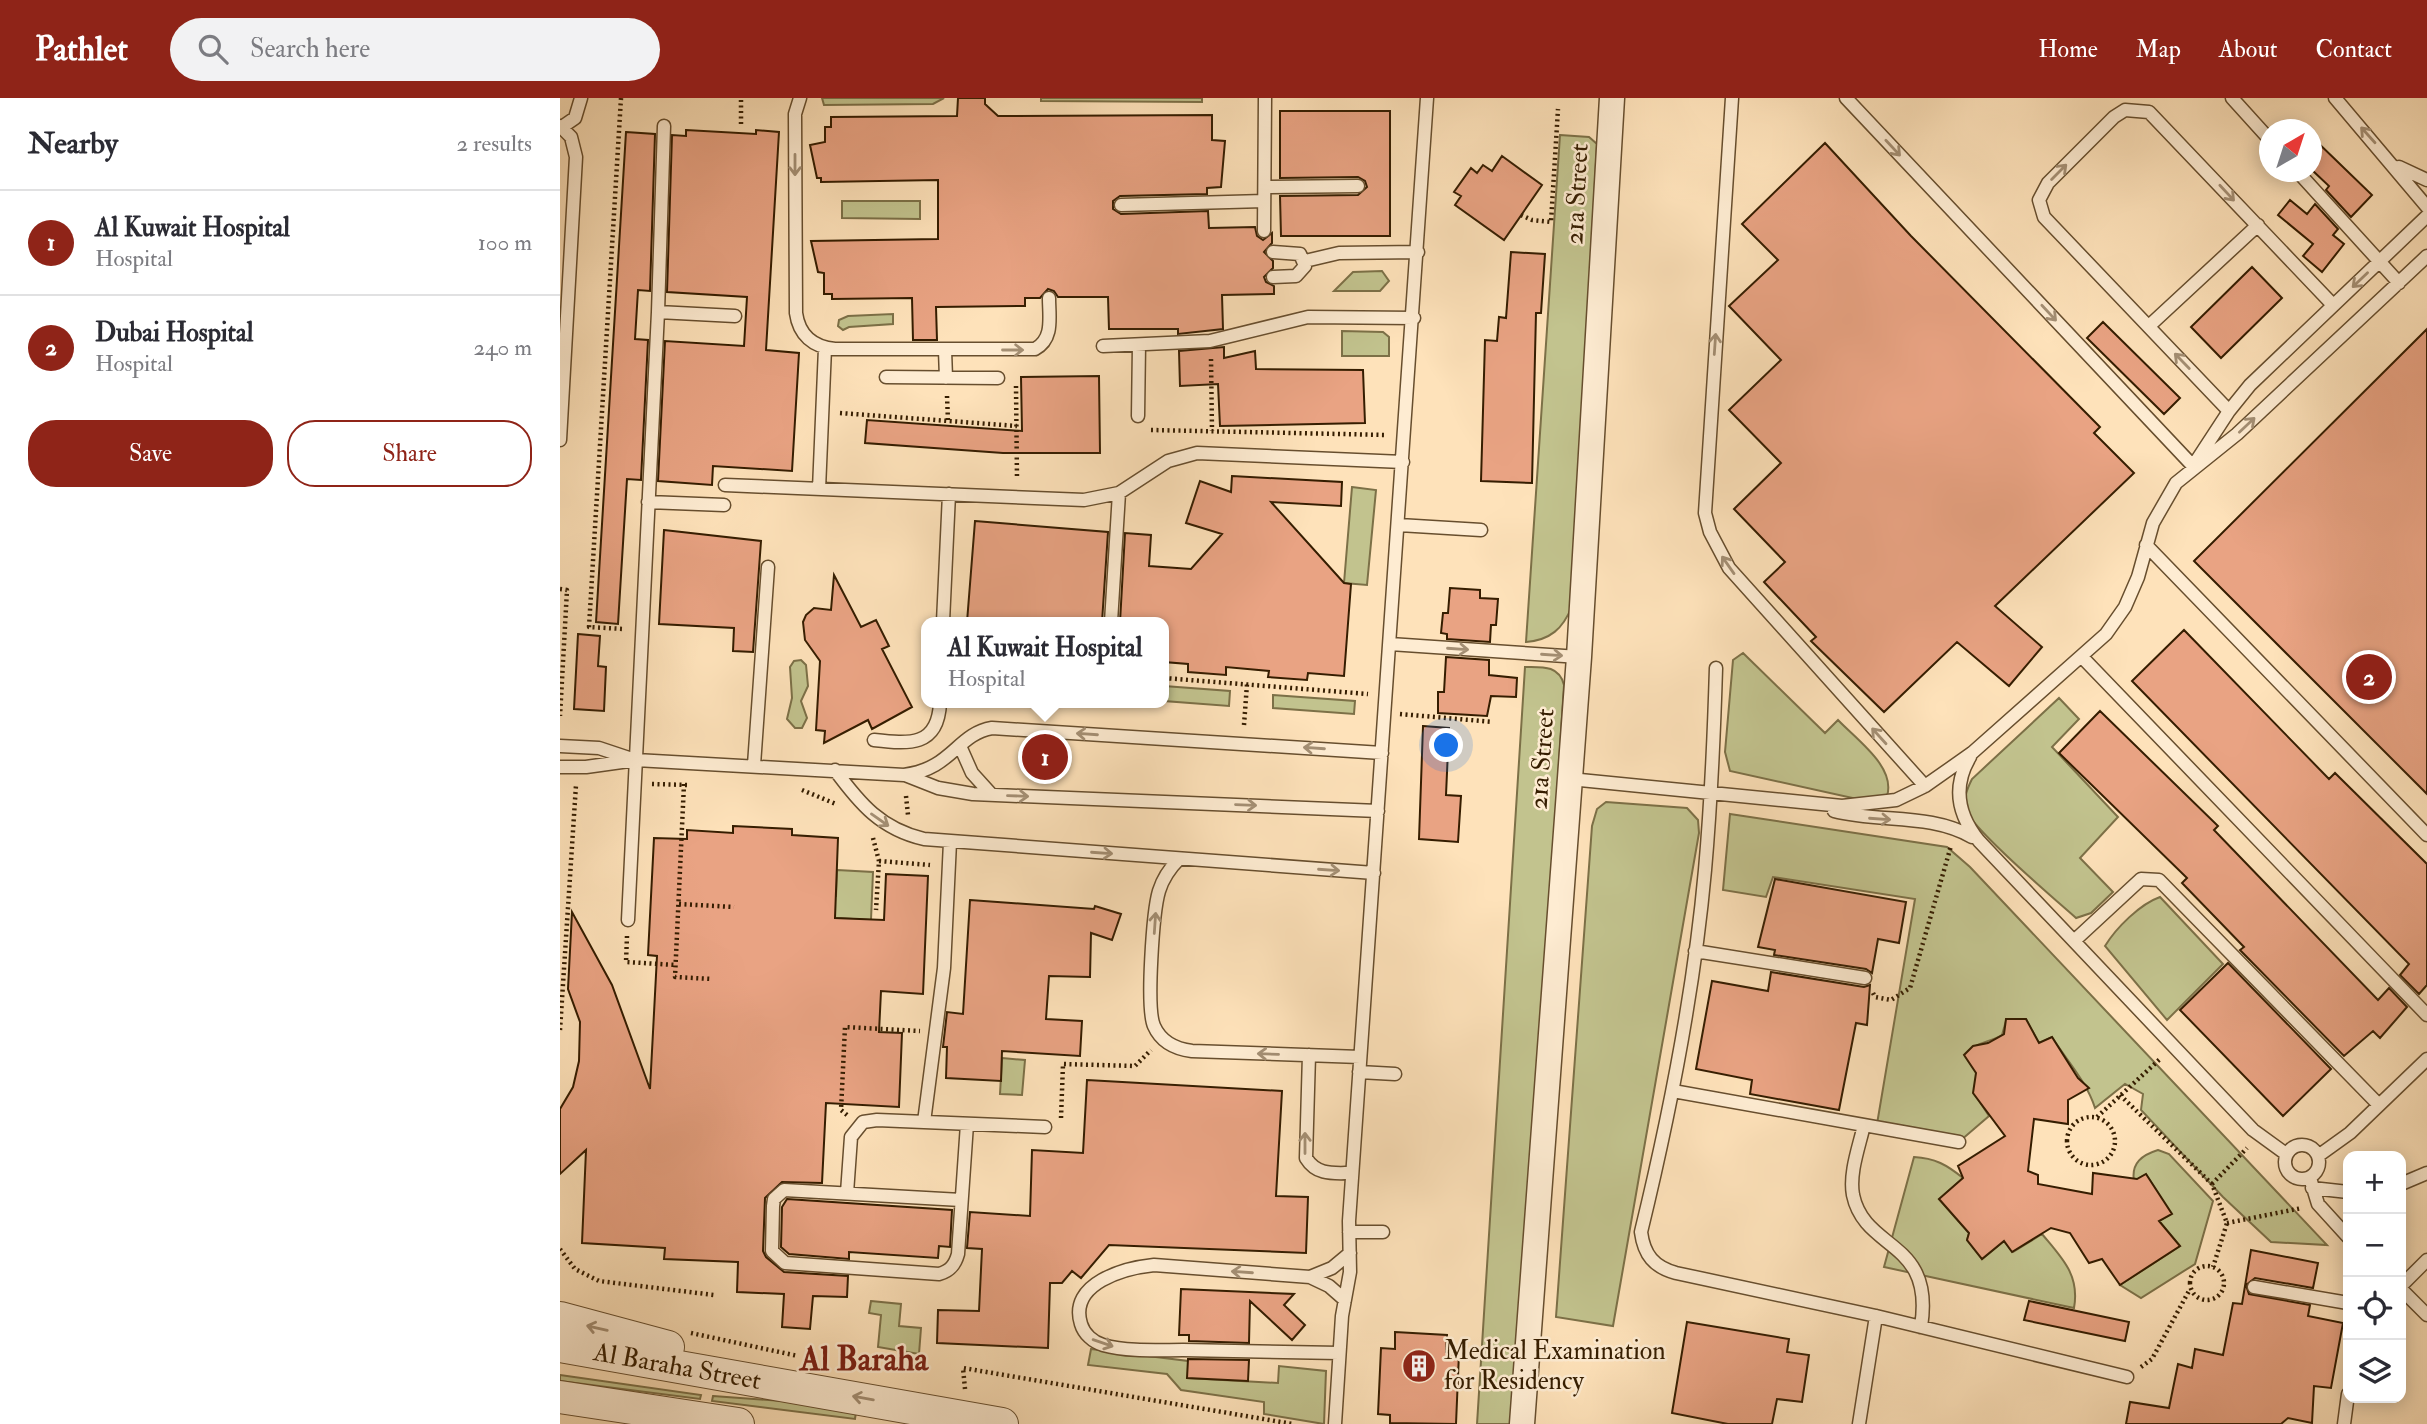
<!DOCTYPE html>
<meta charset="utf-8">
<style>
body{margin:0;font-family:"IM FELL Double Pica",serif;background:#f2f2f3;color:#2b2b33}
.controls{position:absolute;right:21px;bottom:21px;display:grid;overflow:hidden;border-radius:14px;box-shadow:0 4px 18px #0003}
.controls button{width:63px;height:63px;display:grid;place-items:center;padding:0;border:0;border-bottom:2px solid #e1e1e2;background:#fff;color:#2b2b33;font:35px sans-serif}
.compass{position:absolute;left:1699px;top:21px;width:63px;height:63px;border-radius:50%;background:#fff;box-shadow:0 4px 18px #0003;rotate:39deg}
.you{position:absolute;left:887px;top:648px;width:24px;height:24px;margin:-18px;border:5px solid #fff;border-radius:50%;background:#1a73e8;box-shadow:0 0 0 10px #1a73e833}
.badge{display:grid;place-items:center;width:46px;height:46px;border-radius:50%;background:#8f2418;color:#fff;font-size:23px;font-weight:700}
.pin{position:absolute;translate:-50% -50%;border:4px solid #fff;box-shadow:0 2px 7px #0006}
.popup{position:absolute;left:361px;top:519px;width:248px;height:91px;box-sizing:border-box;display:grid;place-content:center;border-radius:14px;background:#fff;filter:drop-shadow(0 2px 5px #0005);font-size:23px;white-space:nowrap;color:#7c7c81}
.popup b{font-size:26px;color:#2b2b33}
.popup::after{content:'';position:absolute;left:50%;top:100%;margin-left:-14px;border:14px solid transparent;border-top-color:#fff}
.list{margin:0;padding:0;list-style:none}
h2{display:flex;justify-content:space-between;align-items:center;height:91px;margin:0;padding:0 28px;font-size:30px}
h2 small{font-size:23px;font-weight:400;color:#7c7c81}
.list li{display:grid;grid-template-columns:46px 1fr auto;gap:21px;align-items:center;box-sizing:border-box;height:105px;padding:0 28px;border-top:2px solid #e1e1e2}
.list b{display:block;font-size:26px;white-space:nowrap}
.list p{margin:0;font-size:23px;white-space:nowrap;color:#7c7c81}
.list em{font-size:23px;font-style:normal;color:#7c7c81}
.actions{display:flex;gap:14px;padding:21px 28px}
.actions a{flex:1;padding:16px 0;border:2px solid #8f2418;border-radius:28px;text-align:center;font-size:24px;color:#8f2418}
.actions .main{background:#8f2418;color:#fff}
.icon{flex:none;width:38px;height:38px;fill:none;stroke:currentColor;stroke-width:2;stroke-linecap:round;stroke-linejoin:round}
.map{position:relative;flex:none;width:1867px;height:1326px;overflow:hidden}
header{display:flex;align-items:center;gap:42px;box-sizing:border-box;height:98px;padding:0 35px;background:#8f2418;color:#fff}
header strong{font-size:33px}
nav{display:flex;gap:38px;margin-inline-start:auto;font-size:24px}
.search{width:490px;height:63px;background:#f2f2f3;display:flex;align-items:center;gap:18px;box-sizing:border-box;padding:0 24px;border-radius:38px;color:#7c7c81;font-size:26px}
main{display:flex}
aside{flex:1;background:#fff}
.map>svg:first-child{display:block}
.green{fill:#c2c38e;stroke:#7c7047;stroke-width:2}
.building{fill:#e9a383;stroke:#351d00;stroke-width:2}
.lines{fill:none;stroke-linecap:round;stroke-linejoin:round}
.service-casing{stroke:#674e2e;stroke-width:15}
.minor-casing{stroke:#674e2e;stroke-width:27}
.tertiary-casing{stroke:#674e2e;stroke-width:34}
.path{stroke:#351d00;stroke-width:4.5;stroke-dasharray:2 3.5;stroke-linecap:butt}
.service{stroke:#feecd2;stroke-width:12}
.minor{stroke:#feecd2;stroke-width:24}
.tertiary{stroke:#feecd2;stroke-width:32}
.oneway{stroke:#a48f74}
.labels{text-anchor:middle;dominant-baseline:central;stroke-width:5;stroke-linejoin:round;paint-order:stroke}
.street-label{font-size:26px;fill:#351d00;stroke:#feecd2}
.poi-label{font-size:26px;fill:#351d00;stroke:#feecd2;text-anchor:start}
.district-label{font-size:33px;font-weight:bold;fill:#7a1f14;stroke:#feecd2}
</style>
<header>
<strong>Pathlet</strong>
<div class="search"><svg class="icon" aria-label="search" viewBox="0 0 24 24"><circle cx="10" cy="10" r="6"/><path d="M15 15l6 6"/></svg>Search here</div>
<nav><a>Home</a><a>Map</a><a>About</a><a>Contact</a></nav>
</header>
<main>
<aside>
<h2>Nearby<small>2 results</small></h2>
<ul class="list">
<li><span class="badge">1</span><div><b>Al Kuwait Hospital</b><p>Hospital</p></div><em>100 m</em></li>
<li><span class="badge">2</span><div><b>Dubai Hospital</b><p>Hospital</p></div><em>240 m</em></li>
</ul>
<div class="actions"><a class="main">Save</a><a>Share</a></div>
</aside>
<div class="map">
<svg width="1867" height="1326" viewBox="0 0 1867 1326">
<rect width="100%" height="100%" fill="#fee2ba"/>
<filter id="stains"><feTurbulence type="fractalNoise" baseFrequency=".00286" numOctaves="4"/><feColorMatrix values="0 0 0 0 .2 0 0 0 0 .09 0 0 0 0 .02 0 0 0 .5 -.17"/></filter>
<radialGradient id="worn" r=".72"><stop offset=".6" stop-color="#630" stop-opacity="0"/><stop offset="1" stop-color="#630" stop-opacity=".3"/></radialGradient>
<path class="green" d="M262 0H384L373 6 264 7Z
M481 0H642V4L481 3Z
M1000 37 1029 39 1037 46 1012 508C1003 531 990 542 966 544Z
M282 103H360V121L282 120Z
M822 173 829 183 820 193H774L793 174Z
M333 216V226L289 229 283 232 278 228 279 222 288 218Z
M782 233 823 234 829 239V258H782Z
M792 389 816 392 807 487 784 485Z
M1183 555 1265 635 1278 622C1297 642 1336 669 1327 698L1297 701 1170 673 1165 654 1173 562Z
M241 562 246 567 248 588 241 603 247 620 242 630H235L227 621 232 600 230 569 234 563Z
M965 569C982 569 999 567 1004 587L958 1306 953 1326H917Z
M604 588 670 593 669 608 604 603Z
M713 597 795 603 794 616 713 610Z
M1499 600 1519 621 1492 649 1558 719 1520 760 1553 794 1531 815 1516 820C1497 803 1412 731 1406 712 1403 701 1407 691 1412 681Z
M1046 704 1127 710 1138 722 1139 735 1053 1228 996 1219 1032 728 1037 711Z
M1170 716 1387 749 1410 769 1767 1147 1711 1144 1663 1099 1581 1012 1583 996 1565 986 1535 1010C1527 984 1507 963 1492 939L1479 945 1466 921 1446 923 1442 937C1428 945 1414 944 1405 958L1422 982 1414 995 1429 1018 1400 1043 1317 1026 1355 801 1213 779 1206 799 1163 792Z
M277 772 313 774 311 822 223 817 276 798Z
M1600 799 1663 866 1607 922 1545 848C1556 830 1580 806 1600 799Z
M442 960 465 962 462 997 440 996Z
M1598 1052 1609 1056 1653 1103 1635 1166 1581 1200 1560 1187 1620 1148 1599 1123 1611 1116 1586 1076 1574 1083C1571 1065 1582 1057 1598 1052Z
M1354 1059C1375 1060 1387 1067 1403 1080L1379 1101 1409 1135 1407 1142 1422 1161 1444 1143 1453 1154 1482 1136C1502 1160 1520 1177 1514 1210L1324 1169Z
M311 1203 341 1206 339 1228 361 1230 359 1256 318 1249 321 1217 309 1215Z
M531 1251 628 1263V1280L718 1285 719 1268 766 1273 764 1326 704 1316V1304L621 1292 607 1276 528 1267Z
M0 1277 141 1297 140 1301 0 1283Z
M153 1298 250 1305 296 1314 295 1321 152 1303Z"/>
<path class="building" d="M398 0H425V6L438 18 652 17V42L665 43 661 89 647 90V96L560 98 553 103V111L561 116 648 113 649 130 695 129 697 138 703 142 712 135V145L704 154 713 163V170L704 179 706 184 714 188V196L662 197 663 231 618 236V231H549L548 199H498L494 193 488 191 480 200H465V208L376 209 377 242H353L352 200 272 201V196H264V175L258 174 251 143 378 141V82L261 84V80H257L250 47 265 44V29H271V19L397 18Z
M720 13H830V138H721L720 98 798 97 807 89 805 83 798 79 720 80Z
M126 32 196 36V32L219 34 206 252 239 255 232 373 153 368 152 387 98 383 105 243 184 248 187 199 107 194 112 37 126 38Z
M66 34 95 36 90 193 78 192 75 241 88 242 81 382 67 381 58 526 36 524Z
M1752 39 1812 97 1791 119 1766 92 1769 88 1752 72Z
M1265 45 1351 138 1540 329 1534 335 1574 375 1435 508 1482 549 1449 588 1397 544 1324 614 1251 543 1256 539 1204 484 1225 464 1174 411 1221 365 1169 312 1221 262 1169 208 1218 162 1182 126Z
M942 58 982 87 944 142 895 107 901 98 894 94 911 70 917 75 923 67 932 73Z
M1730 102 1747 116 1755 106 1778 131 1773 137 1784 146 1762 174 1743 158 1753 146 1718 117Z
M951 154 985 156 981 215H976L972 385 921 383 925 242 937 243 939 219 946 220Z
M1692 169 1722 200 1661 260 1631 229Z
M1543 224 1620 300 1604 316 1527 240Z
M1867 231V696L1634 463Z
M664 249V260L695 253 696 271 803 272 805 325 660 328 658 286 620 288 619 253Z
M539 278 540 355H443L305 345 307 322 462 333 461 279Z
M672 378 782 384 781 408 711 404 784 485 791 486 784 578 748 575 747 582 708 579 709 573 666 569V577L628 574V566L604 564V524H560L565 435 591 437 589 468 631 471 662 436 626 425 640 383 671 394Z
M415 423 548 434 542 524H407Z
M104 432 201 443 193 554 173 553 174 530 99 526Z
M274 477 301 529 316 522 329 548 322 551 352 609 312 631 308 622 264 645 265 633 256 632 260 563 245 542 243 524 246 517 254 510 271 512Z
M890 490 920 492V500L938 501 936 527H931L930 544 887 541V536L881 535 883 515H888Z
M1624 532 1769 681 1775 675 1867 766V887L1859 896 1840 877 1849 866 1572 583Z
M18 536 40 538 38 568 46 569 44 613 14 611Z
M886 559 929 562V577L957 580 956 599 931 598 927 618 878 615V594H884Z
M1540 613 1658 728 1654 732 1818 902 1829 890 1847 909 1820 940 1813 933 1784 958 1680 852 1684 849 1622 785 1627 780 1499 655Z
M863 628 889 630 886 697 901 698 898 744 859 741Z
M173 728 232 731V737L278 740 275 820 324 822 326 776 368 778 363 896 321 893 319 934 342 935 339 1009 266 1005 262 1085 222 1084 205 1100 203 1153 206 1159 224 1174 288 1178 287 1199 253 1198 250 1231 222 1229 224 1196 177 1194 178 1164 104 1161 105 1150 22 1145 26 1052 0 1076V1011L13 989 19 963 20 924 8 891 12 814 52 887 90 991 97 858 88 857 94 740 127 741V732L173 735Z
M1215 781 1346 804 1339 845 1318 841 1312 875 1306 871 1214 857 1215 852 1198 849Z
M410 802 534 811 535 808 561 816 552 842 531 835 530 879 489 878 486 921 522 923 520 958 442 953 441 983 386 980 387 949H383L387 914 403 916Z
M1668 865 1771 971 1723 1018 1620 912Z
M1211 874 1304 889 1310 887 1307 927 1296 925 1279 1012 1190 996 1192 982 1136 971 1152 883 1208 893Z
M1446 921H1466L1479 945 1492 939 1518 980 1529 990 1508 1002V1026L1474 1021 1468 1073 1478 1077V1086L1532 1096 1533 1075 1577 1081 1586 1076 1612 1116 1599 1123 1620 1148 1560 1187 1542 1161 1529 1165 1510 1135 1491 1130 1452 1154 1444 1143 1422 1161 1407 1142 1409 1135 1379 1101 1403 1080 1398 1068 1445 1038 1413 995 1416 975 1404 957 1413 948 1428 945 1444 936Z
M527 982 722 993 716 1098 748 1099 746 1155 549 1147 521 1180 512 1173 502 1185H490L488 1250 377 1245 378 1212 419 1213 422 1151 407 1150 410 1114 470 1118 472 1052 523 1055Z
M227 1101 392 1112 390 1149 379 1148 378 1160 289 1154V1161L229 1156 221 1149 222 1109Z
M1691 1152 1758 1165 1753 1190 1695 1180 1686 1187 1689 1196 1750 1207 1748 1218 1783 1225 1771 1290 1754 1288 1752 1325 1728 1320 1721 1326H1566L1570 1304 1609 1310 1618 1266 1632 1270 1635 1251 1663 1257 1673 1205 1682 1206Z
M621 1191 734 1196 724 1207 745 1227 732 1242 690 1203 689 1245 629 1243V1237H619Z
M1469 1203 1569 1224 1565 1243 1464 1222Z
M1127 1224 1229 1241 1227 1254 1249 1257 1242 1304 1217 1301 1212 1326H1168L1112 1315Z
M835 1234 887 1237 886 1254 899 1255 896 1326 830 1325V1317L818 1316 821 1250 835 1251Z
M628 1261 689 1262 688 1283 627 1280Z"/>
<g class="lines">
<g class="service-casing">
<path id="service" d="M240 0 235 16 236 215C239 237 253 249 275 251H475C494 241 489 219 489 200
M1172 0 1145 415 1150 434 1169 470 1365 688
M1286 0 1633 368
M1672 0 1710 42
M1775 0 1867 109
M0 28 11 39 16 59 0 342
M2 29 15 20 21 0
M1839 69 1867 82
M1738 74 1839 185
M705 89 798 88
M561 107 704 103
M704 133 705 0
M713 154 740 156 745 168 736 178 713 179
M745 163 779 155 858 154
M98 214 175 218
M1589 228 1698 127
M543 248 650 243 748 219 854 220
M385 252 386 280
M326 279 438 280
M1669 313 1484 119 1479 102 1488 85 1554 19 1565 12 1589 14 1773 207
M578 318 579 247
M1635 365 1669 313 1690 287 1867 118
M165 387 524 402 559 395 608 363 637 355 843 364
M259 391 265 250
M88 404 164 407
M839 427 921 432
M1586 447 1867 737
M383 524 389 396
M551 524 559 395
M830 546 1019 559
M1522 559 1867 917
M1156 570C1154 637 1151 705 1145 772 1134 894 1110 1015 1081 1134 1084 1157 1094 1169 1116 1175L1316 1218 1567 1279
M314 642C349 646 378 649 380 605
M0 648 39 650 75 662
M400 648 412 675 431 696
M1410 659C1392 689 1398 717 1419 743L1693 1032 1726 1056
M194 667 208 469
M0 669H26L76 662 344 677C392 671 397 636 432 630L822 655
M275 672C300 706 321 731 364 741L814 775
M345 677 378 690 413 696 818 713
M1010 681 1282 708 1336 702 1365 688 1412 655 1546 536 1565 509 1578 479 1593 425 1616 385 1677 336 1867 158
M1274 713C1320 725 1370 715 1412 739
M619 761C610 770 603 780 599 793 593 813 586 910 594 928 601 944 616 951 632 953L800 959
M68 822 98 214 104 28
M1514 843 1581 781 1599 782 1819 1007
M1135 853 1305 880
M749 957 746 1060C757 1078 774 1075 792 1075
M799 974 835 976
M1113 993 1399 1044
M364 1024 384 870 390 744
M1304 1027C1299 1049 1289 1075 1293 1097 1305 1154 1375 1141 1361 1229
M1725 1064a17 17 0 1 1 34 0a17 17 0 1 1-34 0Z
M1758 1058 1790 1035 1867 961
M1750 1080 1758 1106 1788 1139
M1841 1086 1867 1075
M1752 1090 1788 1094
M287 1095 291 1039 303 1024 317 1022 485 1029
M401 1102 224 1092 214 1101 213 1108 212 1153 225 1165 379 1176C390 1173 395 1167 398 1156L407 1026
M789 1134H823
M750 1179 772 1170 790 1155
M1841 1188 1867 1162
M1694 1189 1788 1205
M1841 1191 1867 1217
M779 1255C727 1254 675 1253 623 1252 598 1252 568 1254 543 1247 533 1244 524 1236 521 1226 508 1185 565 1170 594 1167L750 1179 769 1188 785 1202
M775 1326 782 1218 790 1174 789 1123 867 0
M1299 1326 1316 1218
M1784 1326 1788 1296"/>
</g>
<g class="minor-casing">
<path id="minor" d="M962 1326 1019 559 1052 0"/>
</g>
<g class="tertiary-casing">
<g id="tertiary">
<path d="M0 1220 108 1249"/>
<path id="s1" d="M0 1248 442 1326"/>
<path d="M0 1299 178 1326"/>
</g>
</g>
<path class="path" d="M61 0 29 529 64 531
M181 26V0
M961 117 972 122 991 124 998 11
M651 261 652 333
M456 288 457 381
M387 298 388 323
M280 315 457 328
M591 332 827 337
M0 491 7 492 0 618
M604 580 808 596
M840 616 933 624
M684 627 687 586
M92 686 129 687
M124 686 115 879 152 881
M242 692 276 706
M346 698 348 717
M313 740 319 763 316 812
M319 763 370 767
M119 806 174 809
M67 838 66 864 116 867
M1313 895 1315 899 1331 902 1350 890 1391 748
M0 932 16 687
M1560 997 1652 1086 1667 1125 1653 1169
M287 1017 281 1012 285 929 360 933
M1507 1043a24 24 0 1 1 48 0a24 24 0 1 1-48 0Z
M1537 1019 1600 961
M501 1020 503 966 575 968 591 952
M1652 1086 1687 1050
M1667 1125 1742 1110
M0 1151 15 1171 39 1183 154 1197
M1630 1185a17 17 0 1 1 34 0a17 17 0 1 1-34 0Z
M131 1235 238 1258
M1581 1269 1592 1261 1630 1191
M405 1291 403 1270 733 1326"/>
<use href="#service" class="service"/>
<use href="#minor" class="minor"/>
<use href="#tertiary" class="tertiary"/>
</g>
<defs><path id="oneway-shaft" d="M-6 0H5M1.5-3L5.5 0L1.5 3" fill="none" stroke-width="1.6" stroke-linecap="round" stroke-linejoin="round" transform="scale(1.75)"/></defs>
<g class="oneway">
<use href="#oneway-shaft" transform="translate(1808 37) rotate(-132)"/>
<use href="#oneway-shaft" transform="translate(1333 50) rotate(47)"/>
<use href="#oneway-shaft" transform="translate(235 67) rotate(90)"/>
<use href="#oneway-shaft" transform="translate(1499 74) rotate(-45)"/>
<use href="#oneway-shaft" transform="translate(1667 95) rotate(47)"/>
<use href="#oneway-shaft" transform="translate(1800 182) rotate(136)"/>
<use href="#oneway-shaft" transform="translate(1489 215) rotate(47)"/>
<use href="#oneway-shaft" transform="translate(1155 246) rotate(-86)"/>
<use href="#oneway-shaft" transform="translate(453 252)"/>
<use href="#oneway-shaft" transform="translate(1622 263) rotate(-134)"/>
<use href="#oneway-shaft" transform="translate(1687 327) rotate(-43)"/>
<use href="#oneway-shaft" transform="translate(1168 467) rotate(-125)"/>
<use href="#oneway-shaft" transform="translate(898 551) rotate(4)"/>
<use href="#oneway-shaft" transform="translate(992 557) rotate(4)"/>
<use href="#oneway-shaft" transform="translate(527 636) rotate(-176)"/>
<use href="#oneway-shaft" transform="translate(1319 638) rotate(-132)"/>
<use href="#oneway-shaft" transform="translate(754 650) rotate(-176)"/>
<use href="#oneway-shaft" transform="translate(458 698) rotate(2)"/>
<use href="#oneway-shaft" transform="translate(686 707) rotate(2)"/>
<use href="#oneway-shaft" transform="translate(1320 721) rotate(4)"/>
<use href="#oneway-shaft" transform="translate(320 722) rotate(35)"/>
<use href="#oneway-shaft" transform="translate(542 755) rotate(4)"/>
<use href="#oneway-shaft" transform="translate(769 772) rotate(4)"/>
<use href="#oneway-shaft" transform="translate(595 825) rotate(-86)"/>
<use href="#oneway-shaft" transform="translate(708 956) rotate(-178)"/>
<use href="#oneway-shaft" transform="translate(745 1045) rotate(-90)"/>
<use href="#oneway-shaft" transform="translate(682 1174) rotate(-176)"/>
<use href="#oneway-shaft" transform="translate(37 1230) rotate(-167)"/>
<use href="#oneway-shaft" transform="translate(543 1245) rotate(19)"/>
<use href="#oneway-shaft" transform="translate(303 1300) rotate(-170)"/>
</g>
<defs>
<g id="building-disc" transform="scale(1.75)"><circle r="9.5" fill="#8f2418" stroke="#feecd2"/><path d="M-4-6H4V6H1V3H-1V6H-4ZM-2.5-4.3h1.7v1.8h-1.7ZM.8-4.3h1.7v1.8H.8ZM-2.5-1h1.7V.8h-1.7ZM.8-1h1.7V.8H.8Z" fill="#fff"/></g>
</defs>
<g fill-rule="evenodd">
<use href="#building-disc" x="859" y="1268"/>
</g>
<g class="labels">
<g class="street-label">
<text transform="translate(1017 96) rotate(-87)">21a Street</text>
<text transform="translate(982 661) rotate(-86)">21a Street</text>
<text stroke="none"><textPath href="#s1" startOffset="119">Al Baraha Street</textPath></text>
</g>
<g class="poi-label">
<text x="884" y="1253">Medical Examination<tspan x="884" dy="30">for Residency</tspan></text>
</g>
<g class="district-label">
<text x="304" y="1261">Al Baraha</text>
</g>
</g>
<rect width="100%" height="100%" filter="url(#stains)"/>
<rect width="100%" height="100%" fill="url(#worn)"/>
</svg>
<div class="controls">
<button>+</button>
<button>−</button>
<button><svg class="icon" aria-label="locate" viewBox="0 0 24 24"><circle cx="12" cy="12" r="6"/><path d="M12 2v4M12 18v4M2 12h4M18 12h4"/></svg></button>
<button><svg class="icon" aria-label="layers" viewBox="0 0 24 24"><path d="M12 4l9 5-9 5-9-5zM3 14l9 5 9-5"/></svg></button>
</div>
<svg class="compass" viewBox="-18 -18 36 36"><path d="M0-13l5 13h-10z" fill="#e53935"/><path d="M0 13l5-13h-10z" fill="#7c7c81"/></svg>
<div class="you"></div>
<div class="pin badge" style="left:485px;top:659px">1</div>
<div class="popup"><b>Al Kuwait Hospital</b>Hospital</div>
<div class="pin badge" style="left:1809px;top:579px">2</div>
</div>
</main>
